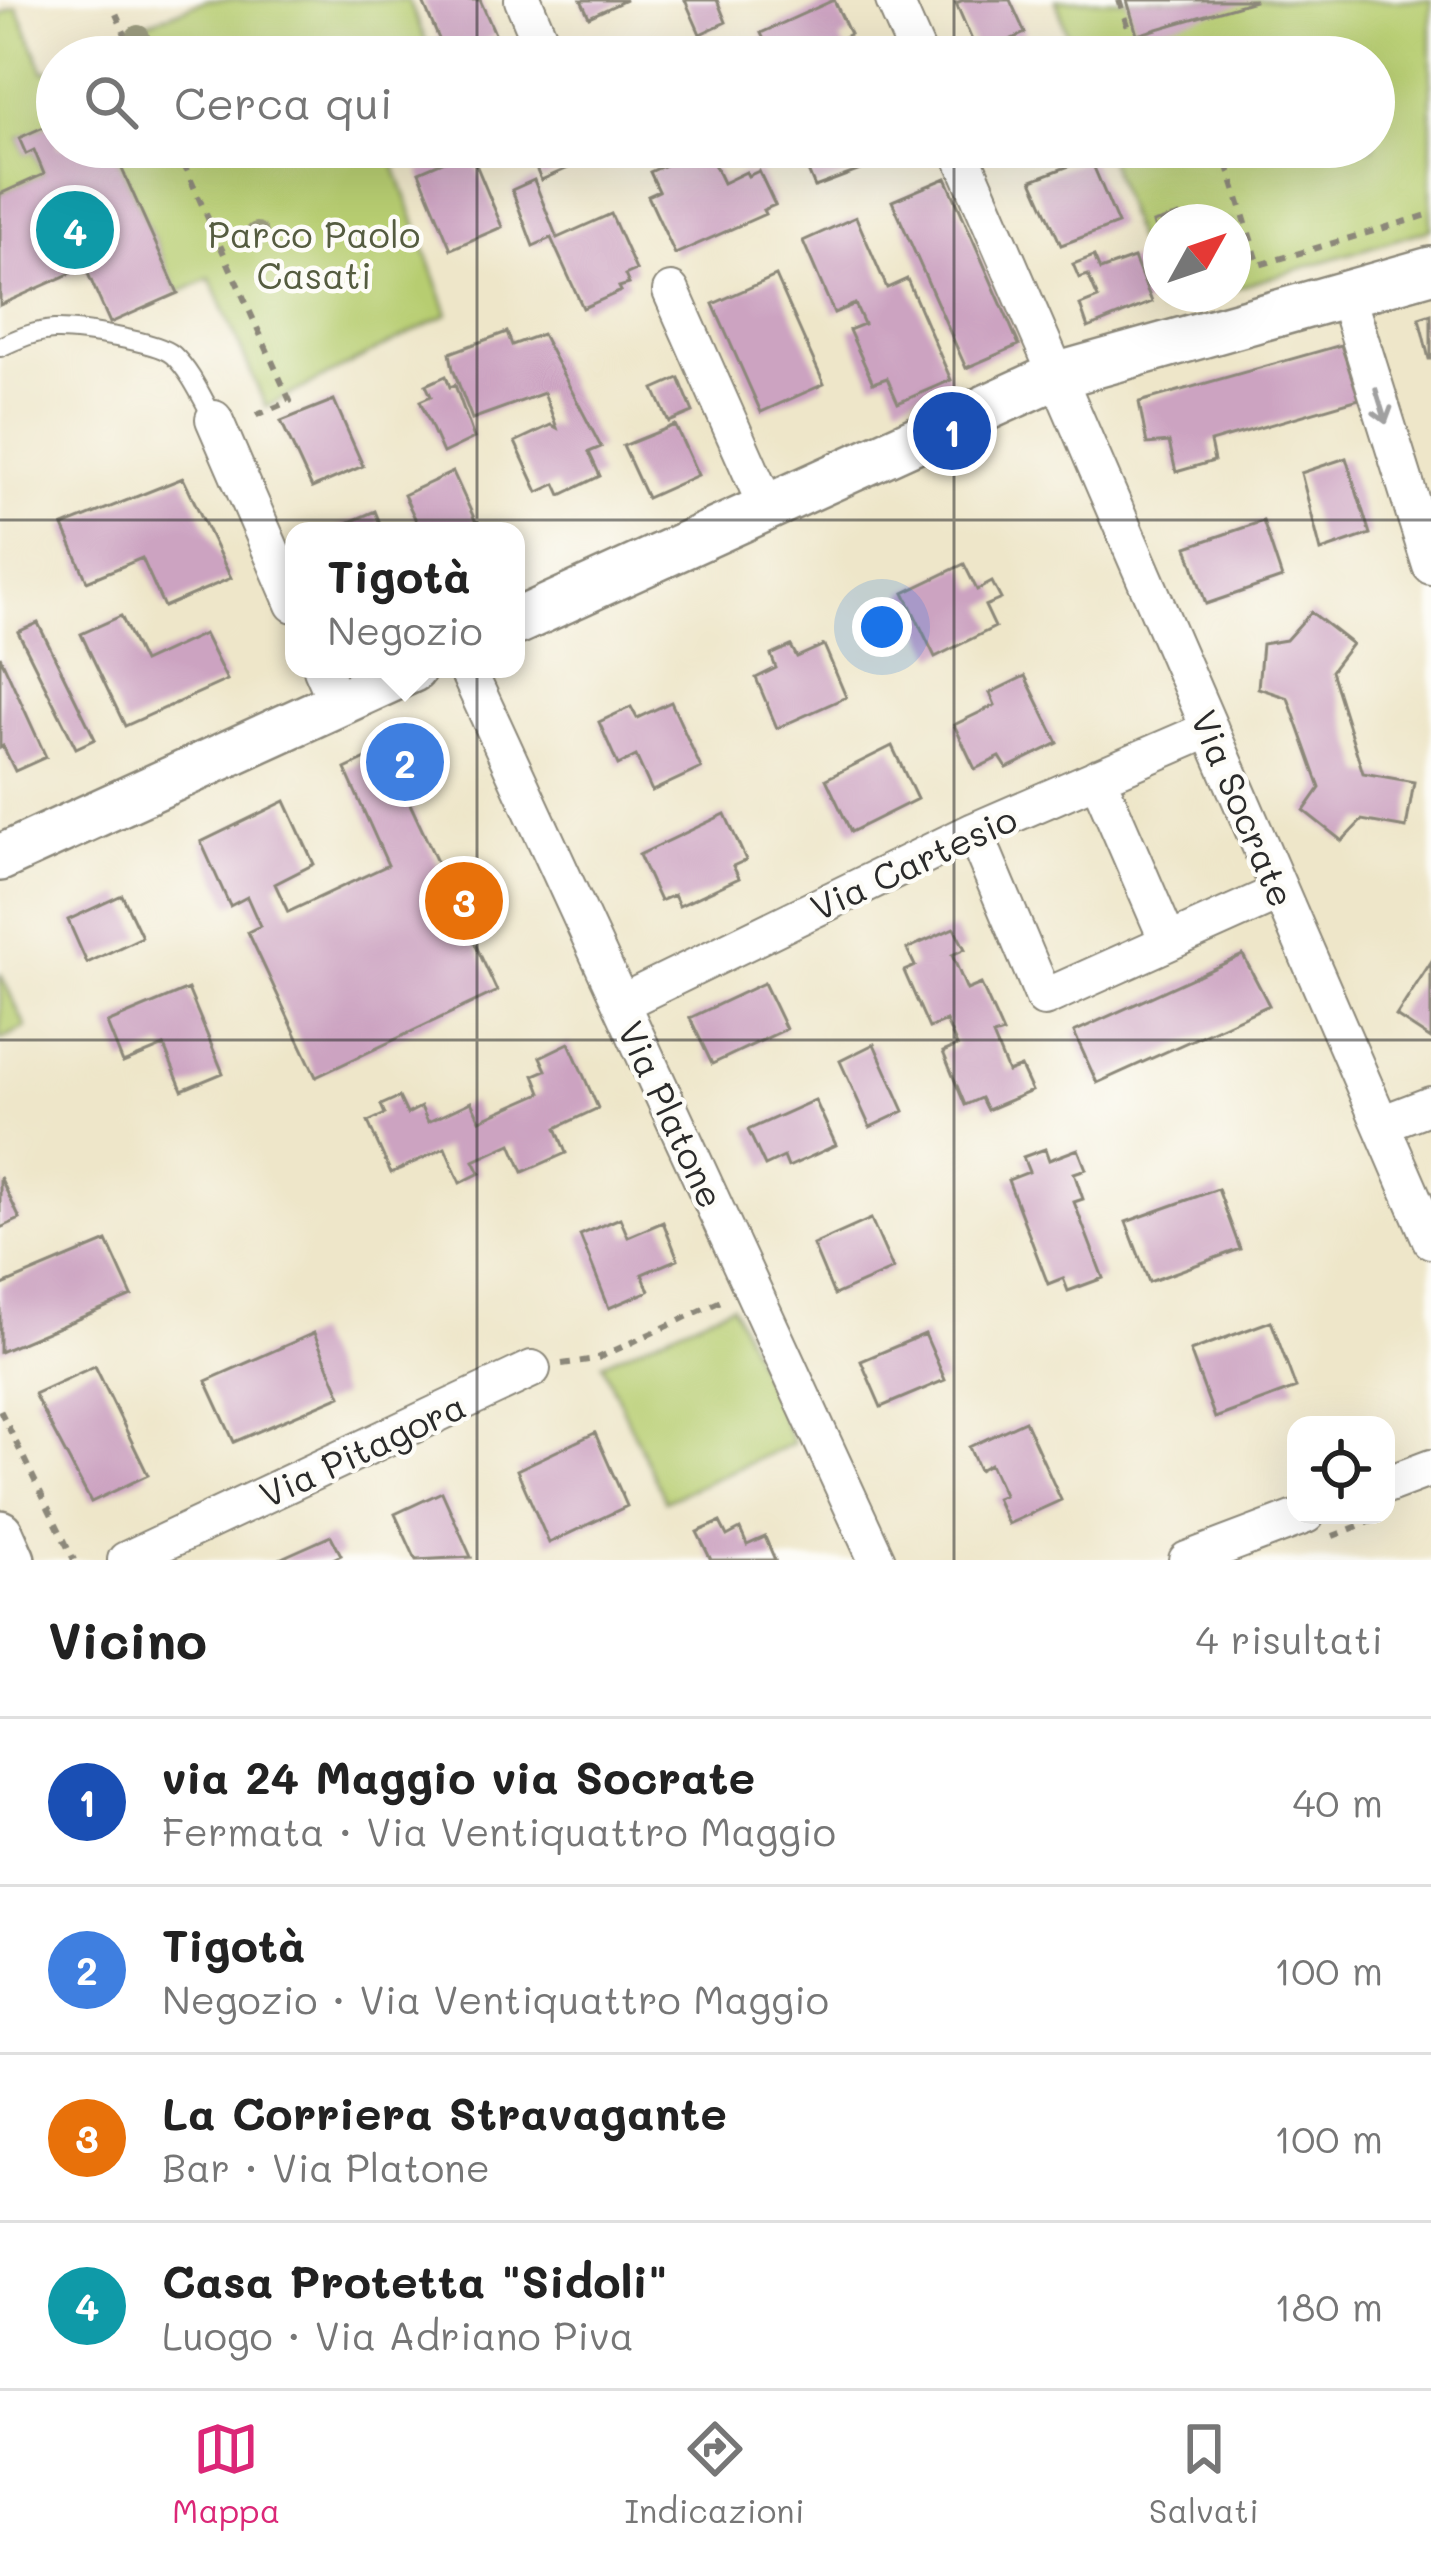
<!DOCTYPE html>
<html lang="it">
<meta charset="utf-8">
<style>
body{margin:0;font-family:Mali,sans-serif;background:#f6f6f6;color:#222}
.controls{position:absolute;right:36px;bottom:36px;display:grid;overflow:hidden;border-radius:24px;box-shadow:0 12px 48px #0002}
.controls button{width:108px;height:108px;display:grid;place-items:center;padding:0;border:0;border-bottom:3px solid #e0e0e0;background:#fff;color:#222;font:60px sans-serif}
.compass{position:absolute;left:1143px;top:204px;width:108px;height:108px;border-radius:50%;background:#fff;box-shadow:0 12px 48px #0002;rotate:50deg}
.you{position:absolute;left:882px;top:627px;width:42px;height:42px;margin:-30px;border:9px solid #fff;border-radius:50%;background:#1a73e8;box-shadow:0 0 0 18px #1a73e833}
.badge{display:grid;place-items:center;width:78px;height:78px;border-radius:50%;background:#db2777;color:#fff;font-size:39px;font-weight:700}
.pin{position:absolute;translate:-50% -50%;border:6px solid #fff;box-shadow:0 3px 12px #0006}
.popup{position:absolute;left:285px;top:522px;width:240px;height:156px;box-sizing:border-box;display:grid;place-content:center;border-radius:24px;background:#fff;filter:drop-shadow(0 3px 9px #0005);font-size:39px;white-space:nowrap;color:#767676}
.popup b{font-size:45px;color:#222}
.popup::after{content:'';position:absolute;left:50%;top:100%;margin-left:-24px;border:24px solid transparent;border-top-color:#fff}
.list{margin:0;padding:0;list-style:none}
h2{display:flex;justify-content:space-between;align-items:center;height:156px;margin:0;padding:0 48px;font-size:51px}
h2 small{font-size:39px;font-weight:400;color:#767676}
.list li{display:grid;grid-template-columns:78px 1fr auto;gap:36px;align-items:center;box-sizing:border-box;height:168px;padding:0 48px;border-top:3px solid #e0e0e0}
.list b{display:block;font-size:45px;white-space:nowrap}
.list p{margin:0;font-size:39px;white-space:nowrap;color:#767676}
.list em{font-size:39px;font-style:normal;color:#767676}
.icon{flex:none;width:66px;height:66px;fill:none;stroke:currentColor;stroke-width:2;stroke-linecap:round;stroke-linejoin:round}
.map{position:relative;flex:none;width:1431px;height:1560px;overflow:hidden}
.search{position:absolute;background:#fff;box-shadow:0 12px 48px #0002;left:36px;right:36px;top:36px;height:132px;display:flex;align-items:center;gap:30px;box-sizing:border-box;padding:0 42px;border-radius:66px;color:#767676;font-size:45px}
.sheet{height:828px;background:#fff}
nav{display:flex;justify-content:space-around;align-items:center;box-sizing:border-box;height:168px;border-top:3px solid #e0e0e0;background:#fff;font-size:33px;color:#767676}
nav a{display:grid;justify-items:center;gap:6px}
nav .on{color:#db2777}
.map>svg:first-child{display:block}
.green{fill:#b7cd71;stroke:#717c4e;stroke-width:3}
.building{fill:#cca3c1}
.lines{fill:none;stroke-linecap:round;stroke-linejoin:round}
.service-casing{stroke:#8c887a;stroke-width:22}
.minor-casing{stroke:#8c887a;stroke-width:40}
.tertiary-casing{stroke:#8c887a;stroke-width:50}
.path{stroke:#8c887a;stroke-width:6;stroke-dasharray:9 9;stroke-linecap:butt}
.service{stroke:#fff;stroke-width:18}
.minor{stroke:#fff;stroke-width:36}
.tertiary{stroke:#fff;stroke-width:45}
.tree{fill:#9a9a7e}
.oneway{stroke:#a0a0a0}
.grid{fill:none;stroke:#2b2b2b;stroke-width:3;stroke-opacity:0.55}
.labels{text-anchor:middle;dominant-baseline:central;stroke-width:9;stroke-linejoin:round;paint-order:stroke}
.park-label{font-size:36px;fill:#555c40;stroke:#fdfcf7}
.street-label{font-size:36px;fill:#2b2b2b;stroke:#fdfcf7}
</style>
<div class="map">
<svg width="1431" height="1560" viewBox="0 0 1431 1560">
<rect width="100%" height="100%" fill="#fdfcf7"/>
<filter id="ink" filterUnits="userSpaceOnUse"><feTurbulence type="fractalNoise" baseFrequency=".00833" numOctaves="2"/><feDisplacementMap in="SourceGraphic" scale="24" xChannelSelector="R" yChannelSelector="G"/><feConvolveMatrix kernelMatrix="1 2 1 2 8 2 1 2 1" color-interpolation-filters="sRGB"/></filter>
<filter id="wash" filterUnits="userSpaceOnUse"><feTurbulence type="fractalNoise" baseFrequency=".004" numOctaves="4" result="noise"/><feDisplacementMap in="SourceGraphic" scale="48" xChannelSelector="R" yChannelSelector="G"/><feGaussianBlur stdDeviation="2.7" result="paint"/><feColorMatrix in="noise" values="0 0 0 0 0 0 0 0 0 0 0 0 0 0 0 0 0 1.4 0 .05"/><feComposite in="paint" operator="in"/></filter>
<g filter="url(#wash)">
<rect width="100%" height="100%" fill="#eee6c9"/>
<path class="green" d="M206 0H408L433 57H81L92 53 93 44Z
M1056 0H1431V229L1233 289V222H1161V294H1217L1160 311 1105 147H1374V57H1075Z
M17 7 44 72 57 67V121L19 138 26 153 34 150 44 174 0 194V15Z
M112 147H388L448 314 266 407 210 278 178 293Z
M0 973 26 1027 0 1040Z
M732 1305 793 1443 665 1501 602 1363Z"/>
<g id="blocks">
<path class="building" d="M422 0H480L496 36 447 57Z
M581 0H626L589 17Z
M685 0H717L726 22 700 34Z
M834 0 850 34 840 39 848 55 772 57 761 33Z
M963 0H1010L1025 33 978 54 956 3Z
M1127 0H1254V1L1137 35Z
M57 121V147H112L178 293 110 323 85 267 0 305V194L44 174 34 150 26 154 19 138Z
M527 147H599L602 153 541 180Z
M706 147 723 183 746 172 748 176 759 171 775 205 763 210 765 214 675 254 648 196 659 191 650 172Z
M798 147H905L877 159 879 163 815 187Z
M470 150 502 227 451 249 419 172Z
M1090 158 1118 224 1061 245 1032 180Z
M946 178 1019 345 966 368 892 201Z
M534 180 557 238 611 214 636 270 625 275 629 284 619 287 621 291 583 308 551 238 533 246 512 190Z
M1179 215 1182 222H1161L1160 243 1153 223Z
M856 217 887 288 907 279 951 380 898 403 887 378 873 383 849 330 864 324 855 304 834 313 803 241Z
M1094 256 1100 270 1134 258 1152 302 1088 328 1080 305 1098 298 1088 275 1079 278 1073 264Z
M776 276 824 384 761 412 713 304Z
M1431 314V359H1429L1419 318Z
M507 332 512 345 542 334 601 447 589 452 600 476 561 495 556 484 538 492 515 442 551 425 557 428 544 393 472 419 453 369 450 353Z
M1341 345 1359 399 1210 442 1214 461 1176 472 1169 442 1147 444 1139 402Z
M446 376 450 387 455 385 474 438 443 453 420 401 431 396 426 385Z
M679 378 693 412 669 422 654 389Z
M334 400 363 466 312 488 281 421Z
M675 425 698 475 647 498 623 446Z
M1346 458 1370 534 1321 551 1301 473Z
M453 472 480 531H462L461 527 421 531 404 495Z
M183 478 231 578 164 607 142 558 87 581 63 526Z
M375 511 383 531H329Z
M1263 521 1282 578 1206 604 1187 547Z
M964 564 977 590 992 582 1001 599 985 606 995 627 935 657 904 593Z
M1311 612 1352 644 1331 671 1363 773 1414 782 1406 828 1362 820 1342 841 1304 811 1320 788 1288 698 1258 688 1262 644 1286 640Z
M121 616 143 662 204 634 227 680 125 726 81 634Z
M38 623 95 739 76 748 18 632Z
M824 645 846 697 777 728 756 678 776 668 771 655 791 646 797 657Z
M0 656 46 757 15 771 3 746 0 748Z
M1025 676 1058 743 1007 768 1000 757 975 769 954 725 995 705 990 693Z
M671 702 701 768 652 791 636 756 618 765 599 722 631 707 637 718Z
M892 746 917 799 851 832 826 779Z
M385 750 497 991 316 1077 248 932 260 926 247 897 230 906 201 842 285 801 314 864 275 884 288 912 388 865 345 769Z
M725 814 746 860 733 866 739 878 679 906 674 895 660 901 639 855Z
M122 895 142 937 87 963 68 920Z
M954 928 965 949 952 955 967 990 981 984 1003 1033 993 1036 1008 1072 1021 1067 1032 1091 987 1110 981 1098 965 1105 943 1052 957 1046 946 1021 929 1028 904 971 915 966 907 949Z
M1243 955 1269 1005 1097 1083 1074 1032Z
M1431 962V1039L1396 1016Z
M764 983 786 1029 712 1064 690 1018Z
M188 989 223 1073 182 1090 164 1046 123 1063 107 1023Z
M569 1043 598 1108 556 1128 566 1153 523 1172 511 1144 474 1161 480 1173 460 1183 445 1148 391 1173 368 1122 385 1114 381 1105 399 1097 407 1114 421 1107 428 1122 471 1102 480 1120 541 1093 534 1075 546 1070 540 1057Z
M874 1044 904 1111 870 1127 840 1061Z
M815 1100 836 1145 788 1167 784 1157 765 1166 748 1130Z
M1045 1149 1049 1160 1078 1149 1086 1169 1074 1173 1083 1199 1074 1202 1103 1278 1068 1291 1063 1278 1048 1284 1008 1180 1029 1172 1023 1157Z
M0 1177 20 1219 0 1228Z
M1218 1189 1240 1249 1149 1282 1126 1222Z
M620 1218 628 1237 663 1222 678 1259 642 1274 649 1291 609 1308 580 1235Z
M871 1219 893 1269 834 1295 813 1245Z
M107 1241 132 1296 0 1352V1286Z
M1271 1321 1296 1388 1215 1418 1190 1351Z
M314 1333 341 1396 234 1442 206 1381Z
M925 1334 945 1380 881 1407 861 1361Z
M95 1366 148 1475 91 1502 34 1394Z
M1025 1421 1061 1500 1008 1524 996 1498 1004 1495 990 1464 979 1470 969 1447Z
M595 1433 627 1506 549 1543 517 1470Z
M442 1492 471 1557 416 1560 395 1514Z
M720 1522 727 1536 740 1529 747 1545 765 1537 775 1560H711L697 1532Z
M331 1536 341 1555 331 1560H277Z"/>
</g>
</g>
<g filter="url(#ink)">
<use href="#blocks" fill-opacity="0" stroke="#8c887a" stroke-width="3"/>
<g class="lines">
<g class="service-casing">
<path id="service" d="M0 347C17 339 35 331 54 330 76 329 157 341 173 355 191 372 202 398 214 419"/>
</g>
<g class="minor-casing">
<path id="minor" d="M523 0 541 43 534 57
M894 0 919 57
M958 147 1431 1240
M671 291 767 508
M1346 294 1431 566
M214 419 294 604
M322 669 337 703
M467 669 877 1560
M1097 777 1168 941
M974 831 1044 998 1280 892
M621 1003 974 831 1210 729
M1381 1124 1431 1105
M1386 1485 1431 1468
M126 1560 532 1369
M1187 1560 1306 1515"/>
</g>
<g class="tertiary-casing">
<path id="tertiary" d="M516 622 1056 376 1431 270
M0 858 413 669
M0 1533 12 1560"/>
</g>
<path class="path" d="M1119 0 1137 57
M116 14 135 57
M176 147 290 401 252 417
M1165 147 1167 153 1187 147
M1222 147 1259 265 1431 214
M562 1364 596 1359 721 1301
M0 1410 74 1560
M1333 1536 1376 1519"/>
<use href="#service" class="service"/>
<use href="#minor" class="minor"/>
<use href="#tertiary" class="tertiary"/>
</g>
<g class="tree">
<circle cx="138" cy="37" r="12"/>
<circle cx="257" cy="234" r="12"/>
</g>
<defs><path id="oneway-shaft" d="M-6 0H5M1.5-3L5.5 0L1.5 3" fill="none" stroke-width="1.6" stroke-linecap="round" stroke-linejoin="round" transform="scale(3)"/></defs>
<use class="oneway" href="#oneway-shaft" transform="translate(1381 406) rotate(73)"/>
</g>
<path class="grid" d="M477 0V57M954 0V57M477 147V1560M954 147V1560M0 520H1431M0 1040H1431"/>
<g class="labels">
<g class="park-label">
<text x="314" y="233">Parco Paolo<tspan x="314" dy="41">Casati</tspan></text>
</g>
<g class="street-label">
<text transform="translate(1244 808) rotate(67)">Via Socrate</text>
<text transform="translate(913 862) rotate(-25)">Via Cartesio</text>
<text transform="translate(672 1114) rotate(65)">Via Platone</text>
<text transform="translate(362 1449) rotate(-25)">Via Pitagora</text>
</g>
</g>
</svg>
<div class="controls">
<button><svg class="icon" aria-label="locate" viewBox="0 0 24 24"><circle cx="12" cy="12" r="6"/><path d="M12 2v4M12 18v4M2 12h4M18 12h4"/></svg></button>
</div>
<svg class="compass" viewBox="-18 -18 36 36"><path d="M0-13l5 13h-10z" fill="#e53935"/><path d="M0 13l5-13h-10z" fill="#767676"/></svg>
<div class="you"></div>
<div class="pin badge" style="left:952px;top:431px;background:#1a4fb4">1</div>
<div class="pin badge" style="left:405px;top:762px;background:#3f7fe0">2</div>
<div class="popup"><b>Tigotà</b>Negozio</div>
<div class="pin badge" style="left:464px;top:901px;background:#e8710a">3</div>
<div class="pin badge" style="left:75px;top:230px;background:#0f9aa8">4</div>
<div class="search"><svg class="icon" aria-label="search" viewBox="0 0 24 24"><circle cx="10" cy="10" r="6"/><path d="M15 15l6 6"/></svg>Cerca qui</div>
</div>
<section class="sheet">
<h2>Vicino<small>4 risultati</small></h2>
<ul class="list">
<li><span class="badge" style="background:#1a4fb4">1</span><div><b>via 24 Maggio via Socrate</b><p>Fermata · Via Ventiquattro Maggio</p></div><em>40 m</em></li>
<li><span class="badge" style="background:#3f7fe0">2</span><div><b>Tigotà</b><p>Negozio · Via Ventiquattro Maggio</p></div><em>100 m</em></li>
<li><span class="badge" style="background:#e8710a">3</span><div><b>La Corriera Stravagante</b><p>Bar · Via Platone</p></div><em>100 m</em></li>
<li><span class="badge" style="background:#0f9aa8">4</span><div><b>Casa Protetta &quot;Sidoli&quot;</b><p>Luogo · Via Adriano Piva</p></div><em>180 m</em></li>
</ul>
</section>
<nav>
<a class="on"><svg class="icon" aria-label="map" viewBox="0 0 24 24"><path d="M3 6l6-2 6 2 6-2v14l-6 2-6-2-6 2zM9 4v14M15 6v14"/></svg>Mappa</a>
<a><svg class="icon" aria-label="directions" viewBox="0 0 24 24"><path d="M12 3l9 9-9 9-9-9zM9 14v-3h6M13 9l2 2-2 2"/></svg>Indicazioni</a>
<a><svg class="icon" aria-label="saved" viewBox="0 0 24 24"><path d="M7 4h10v16l-5-4-5 4z"/></svg>Salvati</a>
</nav>
